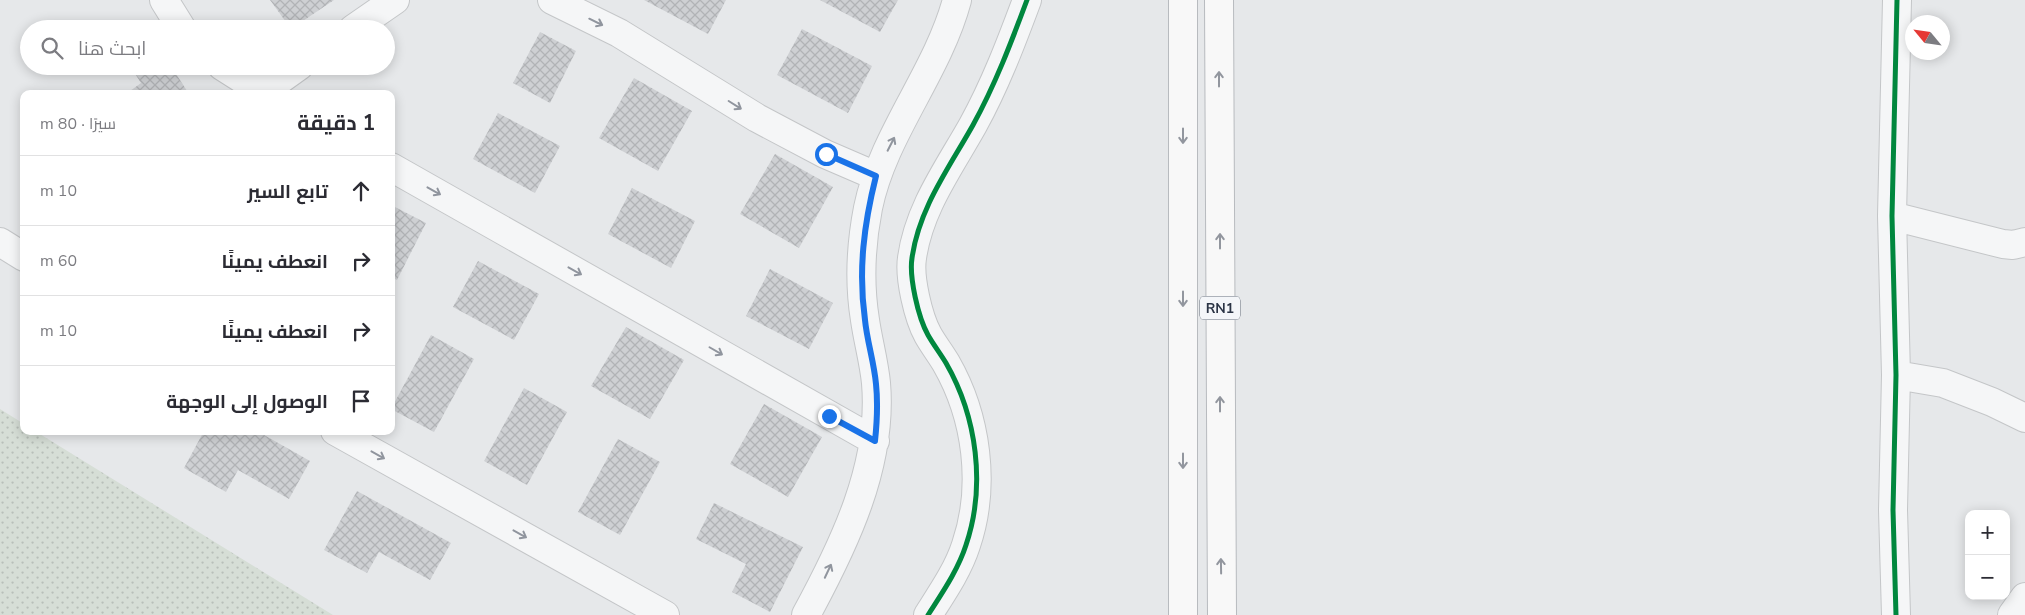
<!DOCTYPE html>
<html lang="ar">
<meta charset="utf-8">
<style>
body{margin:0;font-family:"Nunito Sans",Cairo,sans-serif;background:#f7f7f7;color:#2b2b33;direction:rtl}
.controls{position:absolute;right:15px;bottom:15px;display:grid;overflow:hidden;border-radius:10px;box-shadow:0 2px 12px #0003}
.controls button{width:45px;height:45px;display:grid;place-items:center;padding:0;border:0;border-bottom:1px solid #e1e1e2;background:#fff;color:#2b2b33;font:25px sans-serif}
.compass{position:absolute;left:1905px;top:15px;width:45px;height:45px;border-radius:50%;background:#fff;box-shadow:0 2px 12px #0003;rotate:299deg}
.stop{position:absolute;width:15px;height:15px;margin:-11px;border:4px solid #1a73e8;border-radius:50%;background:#fff}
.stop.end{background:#1a73e8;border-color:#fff;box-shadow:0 1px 5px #0008}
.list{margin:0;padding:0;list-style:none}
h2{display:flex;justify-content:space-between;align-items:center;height:65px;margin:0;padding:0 20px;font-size:21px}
h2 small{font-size:16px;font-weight:400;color:#7c7c81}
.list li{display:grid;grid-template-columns:32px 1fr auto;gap:15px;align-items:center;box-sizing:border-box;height:70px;padding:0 20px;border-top:1px solid #e1e1e2}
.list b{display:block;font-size:19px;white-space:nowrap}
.list em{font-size:16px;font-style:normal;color:#7c7c81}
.icon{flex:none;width:28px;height:28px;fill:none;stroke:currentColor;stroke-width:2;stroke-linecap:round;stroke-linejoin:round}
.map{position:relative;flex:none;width:2025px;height:615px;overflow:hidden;direction:ltr}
.search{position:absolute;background:#fff;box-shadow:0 2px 12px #0003;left:20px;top:20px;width:375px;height:55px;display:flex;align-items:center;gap:12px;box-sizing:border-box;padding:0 18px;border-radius:28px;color:#7c7c81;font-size:19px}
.panel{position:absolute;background:#fff;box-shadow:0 2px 12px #0003;left:20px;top:90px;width:375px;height:345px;border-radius:10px;direction:rtl}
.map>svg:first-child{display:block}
.grass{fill:url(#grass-dots)}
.building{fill:url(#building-cross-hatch)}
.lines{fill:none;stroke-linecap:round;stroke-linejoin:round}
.minor-casing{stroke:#c4c6c8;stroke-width:30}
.highway-casing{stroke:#b8bbbf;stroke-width:30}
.minor{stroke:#f5f6f7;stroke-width:28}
.highway{stroke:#f8f8f8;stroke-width:28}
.cycleway-casing{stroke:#f4f6f9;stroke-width:8}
.cycleway{stroke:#00873e;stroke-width:5}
.oneway{stroke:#90959e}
.oneway2{stroke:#92969e}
.route{stroke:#1a73e8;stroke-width:6}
.labels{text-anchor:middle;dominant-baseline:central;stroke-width:4.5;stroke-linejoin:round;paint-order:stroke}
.shield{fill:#f4f6f9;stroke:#676e7b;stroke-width:1}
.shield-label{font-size:14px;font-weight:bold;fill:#2b3445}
</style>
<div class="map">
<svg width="2025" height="615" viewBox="0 0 2025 615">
<defs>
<pattern id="grass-dots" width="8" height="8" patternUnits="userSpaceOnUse" patternTransform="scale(1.25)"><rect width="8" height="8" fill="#d6ded6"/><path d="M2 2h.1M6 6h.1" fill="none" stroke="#b8bfb9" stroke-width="1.8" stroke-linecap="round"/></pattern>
<pattern id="building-cross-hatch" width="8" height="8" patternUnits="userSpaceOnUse" patternTransform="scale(1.25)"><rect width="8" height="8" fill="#ced0d3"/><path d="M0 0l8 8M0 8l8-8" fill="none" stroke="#b1b3b6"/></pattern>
</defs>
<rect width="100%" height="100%" fill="#e6e8ea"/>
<path class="grass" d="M0 409 24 424V431H35L333 615H0Z"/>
<path class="building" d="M270 0H334L291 29Z
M644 0H726L708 34Z
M820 0H898L880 32Z
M802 29 872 66 848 113 777 75Z
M540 32 576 51 550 103 513 83Z
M130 66H171L189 94H126L141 83Z
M634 78 692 111 658 171 599 138Z
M498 113 560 146 535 193 473 159Z
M775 154 833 187 799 248 740 214Z
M632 188 695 221 671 268 608 234Z
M391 205 426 223 397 280 391 277Z
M478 261 539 294 514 340 453 307Z
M770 269 833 303 809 349 746 316Z
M626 327 684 360 650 419 591 386Z
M431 335 474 359 434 432 391 409Z
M524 388 567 412 527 485 484 461Z
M764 404 822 437 788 497 730 464Z
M204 431H257L310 461 289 499 238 470 226 492 184 468Z
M618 439 660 462 620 535 578 512Z
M357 491 451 543 430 580 379 552 367 573 324 550Z
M714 503 803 547 770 612 732 592 746 564 696 539Z"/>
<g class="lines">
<g class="minor-casing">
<path id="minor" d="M164 0 182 29
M552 0 619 33 757 118 825 154 876 176
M353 29 395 0
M222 66 266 94
M260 94 299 66
M391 167 875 441
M1892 216 2003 244 2013 245 2025 242
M0 242 24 257
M1896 375 1943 383 1992 402 2025 418
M335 431 665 615
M806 615C844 545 883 465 876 383 874 362 868 341 865 320 859 283 861 244 868 208 883 134 937 74 957 0
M928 615C942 593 958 570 966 545 986 486 977 417 946 363 940 353 933 344 928 335 918 317 909 277 912 258 919 208 949 168 973 125 995 85 1011 43 1027 0
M1896 615 1893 510 1896 375 1892 216 1897 0
M2012 615 2025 597"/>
</g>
<g class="highway-casing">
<path id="highway" d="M1219 0 1222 615
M1183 615V0"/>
</g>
<use href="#minor" class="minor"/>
<use href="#highway" class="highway"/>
<g class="cycleway-casing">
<path id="cycleway" d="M928 615C942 593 958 570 966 545 986 486 977 417 946 363 940 353 933 344 928 335 918 317 909 277 912 258 919 208 949 168 973 125 995 85 1011 43 1027 0
M1896 615 1893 510 1896 375 1892 216 1897 0"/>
</g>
<use href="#cycleway" class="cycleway"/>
</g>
<defs><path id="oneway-shaft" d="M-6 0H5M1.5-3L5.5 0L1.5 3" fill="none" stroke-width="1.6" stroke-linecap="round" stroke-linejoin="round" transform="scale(1.25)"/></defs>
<g class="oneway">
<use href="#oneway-shaft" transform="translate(596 22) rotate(26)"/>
<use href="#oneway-shaft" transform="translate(735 105) rotate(32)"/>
<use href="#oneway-shaft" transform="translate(891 144) rotate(-63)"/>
<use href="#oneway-shaft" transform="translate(434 191) rotate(29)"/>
<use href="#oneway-shaft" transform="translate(575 271) rotate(29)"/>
<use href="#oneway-shaft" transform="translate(716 351) rotate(30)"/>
<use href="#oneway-shaft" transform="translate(378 455) rotate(29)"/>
<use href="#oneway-shaft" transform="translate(520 534) rotate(29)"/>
<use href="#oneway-shaft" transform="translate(828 571) rotate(-65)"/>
</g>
<g class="oneway2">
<use href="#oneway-shaft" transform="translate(1219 79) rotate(-90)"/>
<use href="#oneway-shaft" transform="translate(1183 136) rotate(90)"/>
<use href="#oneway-shaft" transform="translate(1220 241) rotate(-90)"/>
<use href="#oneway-shaft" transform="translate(1183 299) rotate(90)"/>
<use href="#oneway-shaft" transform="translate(1220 404) rotate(-90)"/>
<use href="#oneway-shaft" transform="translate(1183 461) rotate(90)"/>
<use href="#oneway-shaft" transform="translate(1221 566) rotate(-91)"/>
</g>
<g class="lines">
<path class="route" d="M826 154 876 176C864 224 858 270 865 320 867 341 874 362 876 384 878 403 877 422 875 441L829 416"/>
</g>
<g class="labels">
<rect class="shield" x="1200" y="296.5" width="40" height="23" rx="4"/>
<g class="shield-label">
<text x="1220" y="308">RN1</text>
</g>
</g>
</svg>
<div class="controls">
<button>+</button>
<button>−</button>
</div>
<svg class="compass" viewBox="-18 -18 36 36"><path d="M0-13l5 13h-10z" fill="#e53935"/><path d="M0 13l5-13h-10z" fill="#7c7c81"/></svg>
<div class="stop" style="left:826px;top:154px"></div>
<div class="stop end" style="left:829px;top:416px"></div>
<div class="search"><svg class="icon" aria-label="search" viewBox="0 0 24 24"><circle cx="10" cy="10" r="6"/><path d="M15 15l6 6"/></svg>ابحث هنا</div>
<section class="panel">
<h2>1 دقيقة<small>سيرًا · 80 m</small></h2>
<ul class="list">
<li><svg class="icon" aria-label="ahead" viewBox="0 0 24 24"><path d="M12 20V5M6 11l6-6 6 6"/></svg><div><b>تابع السير</b></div><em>10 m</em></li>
<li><svg class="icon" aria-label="right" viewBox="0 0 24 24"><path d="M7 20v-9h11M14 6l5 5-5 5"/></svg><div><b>انعطف يمينًا</b></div><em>60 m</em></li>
<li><svg class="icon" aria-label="right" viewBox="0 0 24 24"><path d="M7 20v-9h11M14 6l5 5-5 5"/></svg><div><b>انعطف يمينًا</b></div><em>10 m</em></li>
<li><svg class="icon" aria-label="arrive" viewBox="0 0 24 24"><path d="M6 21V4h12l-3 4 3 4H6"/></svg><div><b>الوصول إلى الوجهة</b></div></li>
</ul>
</section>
</div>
